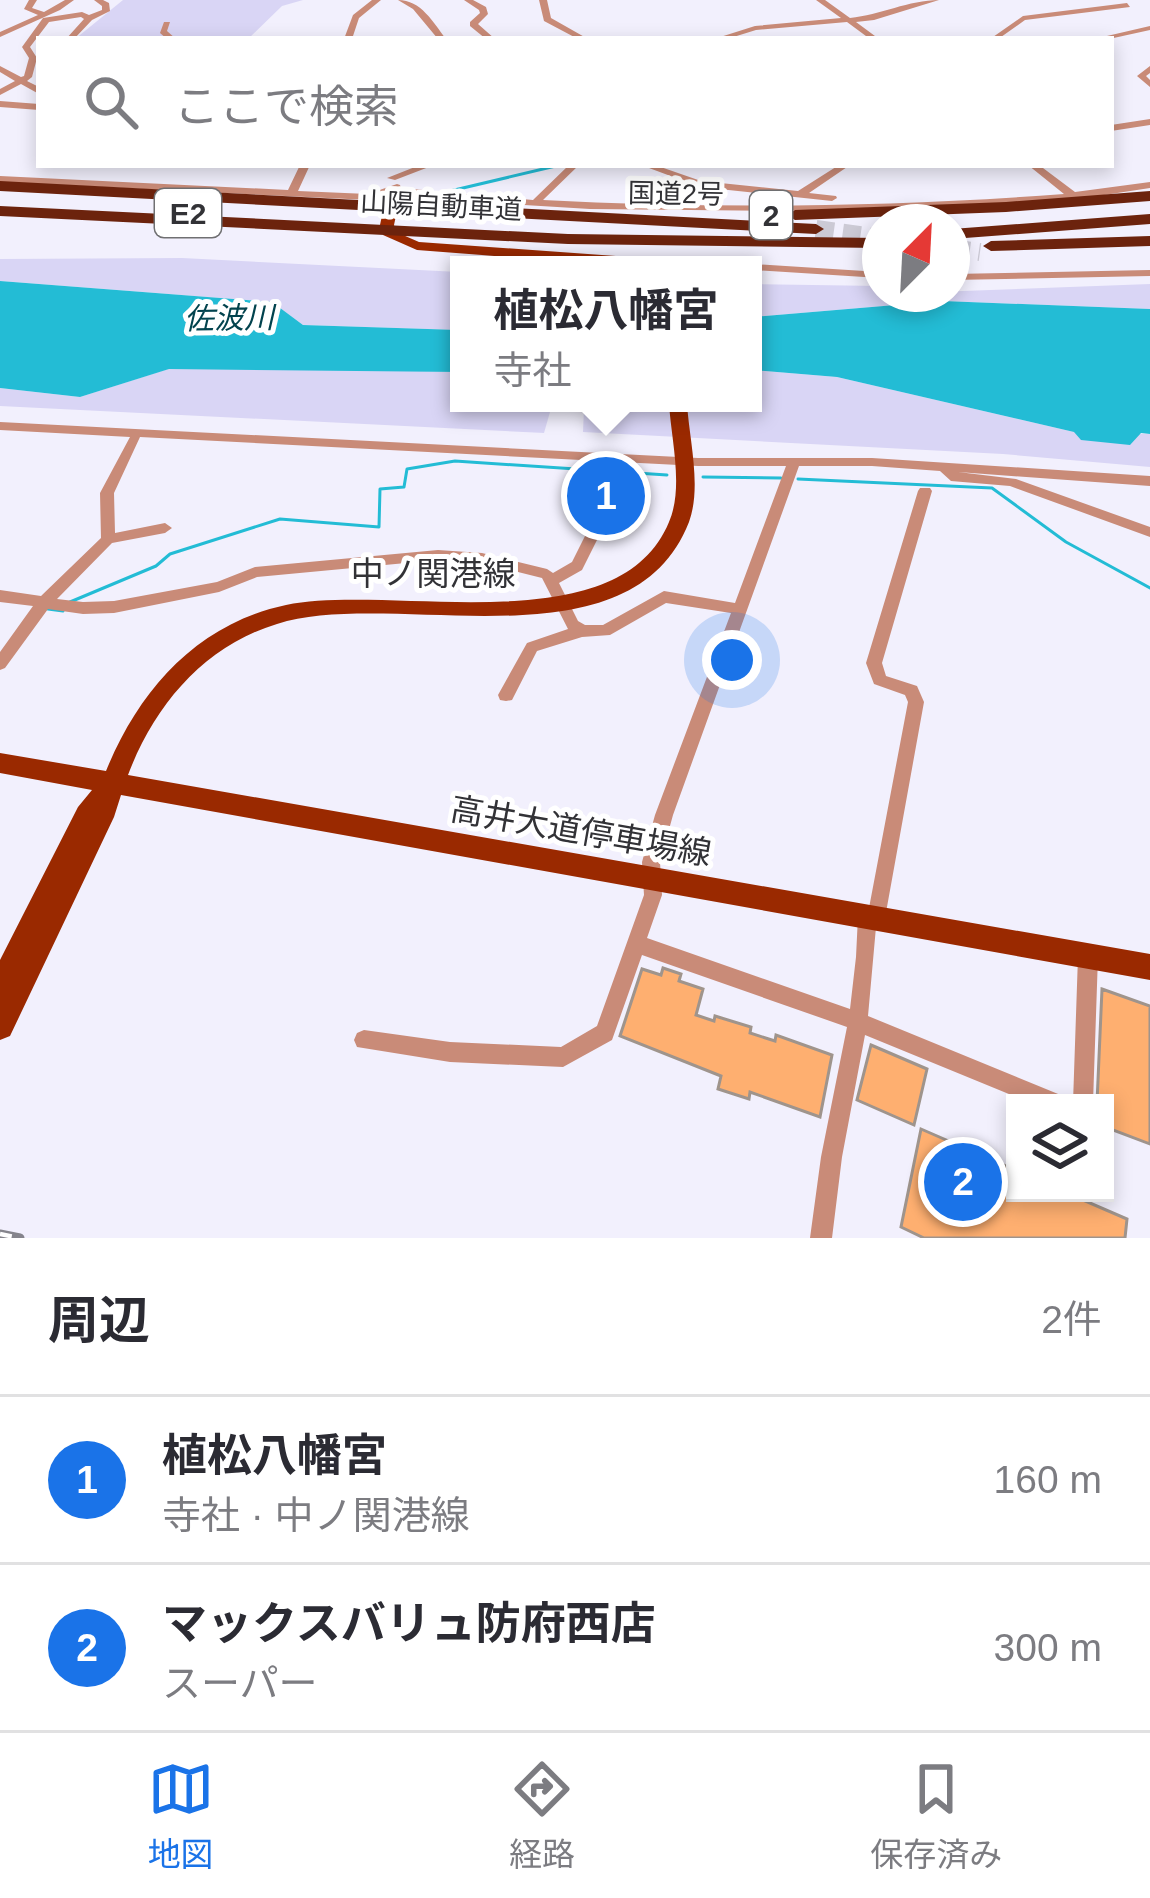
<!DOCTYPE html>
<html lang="ja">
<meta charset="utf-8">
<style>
body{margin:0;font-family:Arial,"Noto Sans JP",sans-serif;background:#f7f7f7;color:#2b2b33}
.controls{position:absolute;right:36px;bottom:36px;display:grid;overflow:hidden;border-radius:0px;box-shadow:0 6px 18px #0003}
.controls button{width:108px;height:108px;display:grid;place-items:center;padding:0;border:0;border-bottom:3px solid #e1e1e2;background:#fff;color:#2b2b33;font:60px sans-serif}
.compass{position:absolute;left:862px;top:204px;width:108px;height:108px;border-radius:50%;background:#fff;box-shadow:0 6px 18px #0003;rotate:24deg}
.you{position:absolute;left:732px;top:660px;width:42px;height:42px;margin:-30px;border:9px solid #fff;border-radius:50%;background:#1a73e8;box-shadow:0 0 0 18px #1a73e833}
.badge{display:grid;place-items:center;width:78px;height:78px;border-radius:50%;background:#1a73e8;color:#fff;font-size:39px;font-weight:700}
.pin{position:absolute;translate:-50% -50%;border:6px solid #fff;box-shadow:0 3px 12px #0006}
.popup{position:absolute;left:450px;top:256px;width:312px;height:156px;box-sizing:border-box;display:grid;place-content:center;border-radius:0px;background:#fff;filter:drop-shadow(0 3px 9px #0005);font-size:39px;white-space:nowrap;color:#7c7c81}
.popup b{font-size:45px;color:#2b2b33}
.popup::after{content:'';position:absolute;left:50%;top:100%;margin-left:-24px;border:24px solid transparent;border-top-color:#fff}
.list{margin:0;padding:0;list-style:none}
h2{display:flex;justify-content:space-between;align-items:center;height:156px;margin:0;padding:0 48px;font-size:51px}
h2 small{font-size:39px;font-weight:400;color:#7c7c81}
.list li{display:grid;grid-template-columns:78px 1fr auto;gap:36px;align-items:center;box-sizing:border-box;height:168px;padding:0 48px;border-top:3px solid #e1e1e2}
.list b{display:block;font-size:45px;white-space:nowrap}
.list p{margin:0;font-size:39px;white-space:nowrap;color:#7c7c81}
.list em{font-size:39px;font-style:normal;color:#7c7c81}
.icon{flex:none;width:66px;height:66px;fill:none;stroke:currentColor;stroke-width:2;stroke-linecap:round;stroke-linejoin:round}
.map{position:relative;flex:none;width:1150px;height:1238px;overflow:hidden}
.search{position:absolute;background:#fff;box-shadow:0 6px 18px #0003;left:36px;right:36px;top:36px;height:132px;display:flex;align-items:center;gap:30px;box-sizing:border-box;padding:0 42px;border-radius:0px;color:#7c7c81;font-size:45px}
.sheet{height:492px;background:#fff}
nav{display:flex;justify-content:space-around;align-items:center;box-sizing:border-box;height:168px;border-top:3px solid #e1e1e2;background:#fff;font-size:33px;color:#7c7c81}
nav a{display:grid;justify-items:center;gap:6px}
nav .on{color:#1a73e8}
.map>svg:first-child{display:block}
.green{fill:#d9d5f5}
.water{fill:#23bcd5}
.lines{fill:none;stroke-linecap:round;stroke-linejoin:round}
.stream{stroke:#23bcd5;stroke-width:3}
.building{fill:#feaf70;stroke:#9f948c;stroke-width:3}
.highway-tunnel{stroke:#cccad5;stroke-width:18;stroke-dasharray:18 9;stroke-linecap:butt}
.minor{fill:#c98b78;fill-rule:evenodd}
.major{fill:#9a2900;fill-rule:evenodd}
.highway{fill:#6c230d;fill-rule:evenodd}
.rail-casing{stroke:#85848c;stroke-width:9}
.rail{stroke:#fff;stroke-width:4.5;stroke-dasharray:12;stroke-linecap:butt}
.labels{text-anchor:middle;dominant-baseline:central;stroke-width:10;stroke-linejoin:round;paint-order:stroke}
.far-street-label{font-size:27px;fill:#323236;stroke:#fff}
.shield{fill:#fff;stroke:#707072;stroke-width:3}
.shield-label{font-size:30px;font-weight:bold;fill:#323236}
.far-water-label{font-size:30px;font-style:italic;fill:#02434e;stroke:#fff}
.street-label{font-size:33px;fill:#323236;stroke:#fff}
</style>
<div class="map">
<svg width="1150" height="1238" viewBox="0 0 1150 1238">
<rect width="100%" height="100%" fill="#f2f0fd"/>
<path class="green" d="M123 0H303L282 6 248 39H75Z
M182 258 459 272V330L303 325 271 302 0 281V259Z
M753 284 880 286V294L1150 284V309L943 301 753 317Z
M266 367 459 372V403H753V370L837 377 1074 432 1150 434V467L1003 454 583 432 584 408 552 405 544 433 0 406V388L80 397 168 369Z"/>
<path class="water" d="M0 281 272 302 303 325 459 330V372L169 369 80 397 0 388Z
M943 301 1150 309V434L1141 433 1130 445 1081 440 1074 432 837 377 753 370V317Z"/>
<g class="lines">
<path class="stream" d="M446 192 560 165
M703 477 781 478
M798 479 992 488 1066 542 1150 588
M70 602 156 566 170 554 280 519 379 527 380 489 404 487 407 469 455 461 667 475
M48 609 63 611"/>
</g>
<path class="building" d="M663 968 681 974 679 981 703 989 696 1015 714 1021 715 1016 751 1027 750 1033 775 1041 776 1035 832 1055 820 1117 750 1092 749 1099 718 1089 721 1076 620 1036 642 969 661 975Z
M1102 989 1150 1006V1144L1105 1127V1103H1097Z
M871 1045 927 1069 914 1125 857 1100Z
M921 1129 1015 1170V1193H1067L1127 1219 1125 1238H924L901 1227Z"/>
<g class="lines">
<path class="highway-tunnel" d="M816 229 880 238
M952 248 980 252"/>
<path class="minor" d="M29 0H37L32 8 44 12 65 0H74L60 10 0 37V32L38 15 24 9Z
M94 0H103L109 3 110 11 92 20 74 39H66L84 19 81 17 49 22 30 47 37 58 32 77 27 81 39 87V94L21 84 0 95V89L15 81 0 72V66L21 77 24 76 29 58 22 47 43 18 82 12 89 15 102 10V6Z
M372 0H381L359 18 352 39H344L353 15Z
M398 0C421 0 433 22 446 39H438L413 9Z
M464 0H473L486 7 488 14 478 24 495 39H486L470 26V22L480 13 479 10Z
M539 0H547L551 18 588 39H578L544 21Z
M816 0H825L850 18C880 15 909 0 939 0L874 20 856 22 879 39H870L847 22 756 30 727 39H714L755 26 841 18Z
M1127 3 1130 7 1025 20 1001 37H1037L1041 39H979L993 37 1023 16Z
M164 22H170L167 31 176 39H167L160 33Z
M1150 26V30L1109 39H1094Z
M1150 66V73L1146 76 1150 80V87L1137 76Z
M0 101 39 104V110L0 107Z
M1150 119V125L1111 131V125Z
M300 165H310L298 191 368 194 397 184 400 185 401 188 533 200 569 165H579L543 200C716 209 891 207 1064 194L1028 165H1039L1075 192 1150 182V188L1091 197 1031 202 783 211 590 209 461 201 393 192 369 200 0 182V176L288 190Z
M420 165H434L395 180 387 178Z
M641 165H655L701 181 798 191 839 165H850L809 193 836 196 837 198 832 201 700 187Z
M671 259 724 262 729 265 667 264V260Z
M753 264 880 272V278L753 270V265H749Z
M1150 270V276L952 280V274Z
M0 422 698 458H872L1150 476V486L958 472 1016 479 1150 527V537L1010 486 951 481 940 471 872 466H799L673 815 660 862 662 895 647 938 850 1009 856 957 858 916 860 910 869 908 908 702 905 695 874 684 866 663 918 491 920 488H930L932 491 882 663 886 676 917 686 924 702 885 918 883 924 876 927 868 1016 1063 1096 1066 1103H1031L865 1035 842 1157 832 1238H810L821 1157 847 1027 642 955 612 1040 563 1067 450 1062 357 1047 354 1040 357 1033 364 1030 450 1042 561 1047 597 1026 644 895 642 862 655 815 731 613 666 603 610 635 582 637 537 651 512 700 506 701 500 700 498 695 527 643 568 629 542 578 482 563 438 560 257 577 219 592 114 613 83 614 48 609 5 668 0 670V652L33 606 0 602V590L41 596 101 538 100 493 130 437 0 430ZM140 437 698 466H786L735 603 664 591 603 625H585L578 621 559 583 582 570 601 532 594 527 589 528 572 562 553 573 547 569 482 553 438 550 255 567 217 582 114 601 83 602 57 599 112 543 165 533 172 528 165 523 115 533 114 493Z
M1088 947 1095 949 1098 956 1093 1103H1073L1078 956 1081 949Z"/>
<path class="major" d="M391 202 398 206 394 225 396 232 419 242 672 260 680 265H612L417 250 383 235 380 225 384 206Z
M669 403H687C689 439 702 486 689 522 630 673 393 587 277 624 204 646 154 706 128 775L1150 954V980L121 795 114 817 10 1036 0 1040V960L78 807 92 790 0 773V753L106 771C139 690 197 624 286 605 391 583 618 646 669 522 684 487 671 439 669 403Z"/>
<path class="highway" d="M0 181 816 224 824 229 816 234 0 191Z
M1150 191V201L1006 212 795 220 787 215 795 210 1006 202Z
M0 206 568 234 880 238V248L568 244 0 216Z
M1150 214V224L952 239V229Z
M1150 236V246L991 251 983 246 991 241Z"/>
<g class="rail-casing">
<path id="rail" d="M0 1234 20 1238"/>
</g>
<use href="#rail" class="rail"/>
</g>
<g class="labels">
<g class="far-street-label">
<text transform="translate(676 194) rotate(1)">国道2号</text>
<text transform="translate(441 206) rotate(3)">山陽自動車道</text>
</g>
<g class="shield">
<rect x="155" y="189" width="66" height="48" rx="9"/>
<rect x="750" y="191" width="42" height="48" rx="9"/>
</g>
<g class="shield-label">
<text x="188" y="213">E2</text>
<text x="771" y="215">2</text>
</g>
<g class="far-water-label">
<text transform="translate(229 318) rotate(-1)">佐波川</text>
</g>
<g class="street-label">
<text x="433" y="573">中ノ関港線</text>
<text transform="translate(581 831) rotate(10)">高井大道停車場線</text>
</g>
</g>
</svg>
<div class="controls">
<button><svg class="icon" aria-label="layers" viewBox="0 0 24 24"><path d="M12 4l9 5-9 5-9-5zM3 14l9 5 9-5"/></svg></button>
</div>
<svg class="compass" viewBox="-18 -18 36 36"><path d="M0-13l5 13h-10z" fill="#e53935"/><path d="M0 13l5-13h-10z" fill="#7c7c81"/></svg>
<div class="you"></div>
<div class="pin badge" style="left:606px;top:496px">1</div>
<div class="popup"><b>植松八幡宮</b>寺社</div>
<div class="pin badge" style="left:963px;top:1182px">2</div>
<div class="search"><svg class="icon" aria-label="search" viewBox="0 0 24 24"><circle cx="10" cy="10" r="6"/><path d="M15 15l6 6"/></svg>ここで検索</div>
</div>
<section class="sheet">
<h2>周辺<small>2件</small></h2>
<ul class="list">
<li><span class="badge">1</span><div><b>植松八幡宮</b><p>寺社 · 中ノ関港線</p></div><em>160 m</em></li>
<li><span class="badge">2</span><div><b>マックスバリュ防府西店</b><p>スーパー</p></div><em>300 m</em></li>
</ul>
</section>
<nav>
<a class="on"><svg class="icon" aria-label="map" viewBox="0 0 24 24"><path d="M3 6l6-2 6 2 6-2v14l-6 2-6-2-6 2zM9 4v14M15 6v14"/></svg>地図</a>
<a><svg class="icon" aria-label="directions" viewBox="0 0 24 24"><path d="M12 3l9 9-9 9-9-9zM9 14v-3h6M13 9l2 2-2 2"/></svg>経路</a>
<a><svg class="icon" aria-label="saved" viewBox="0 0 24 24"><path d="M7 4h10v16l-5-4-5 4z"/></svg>保存済み</a>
</nav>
